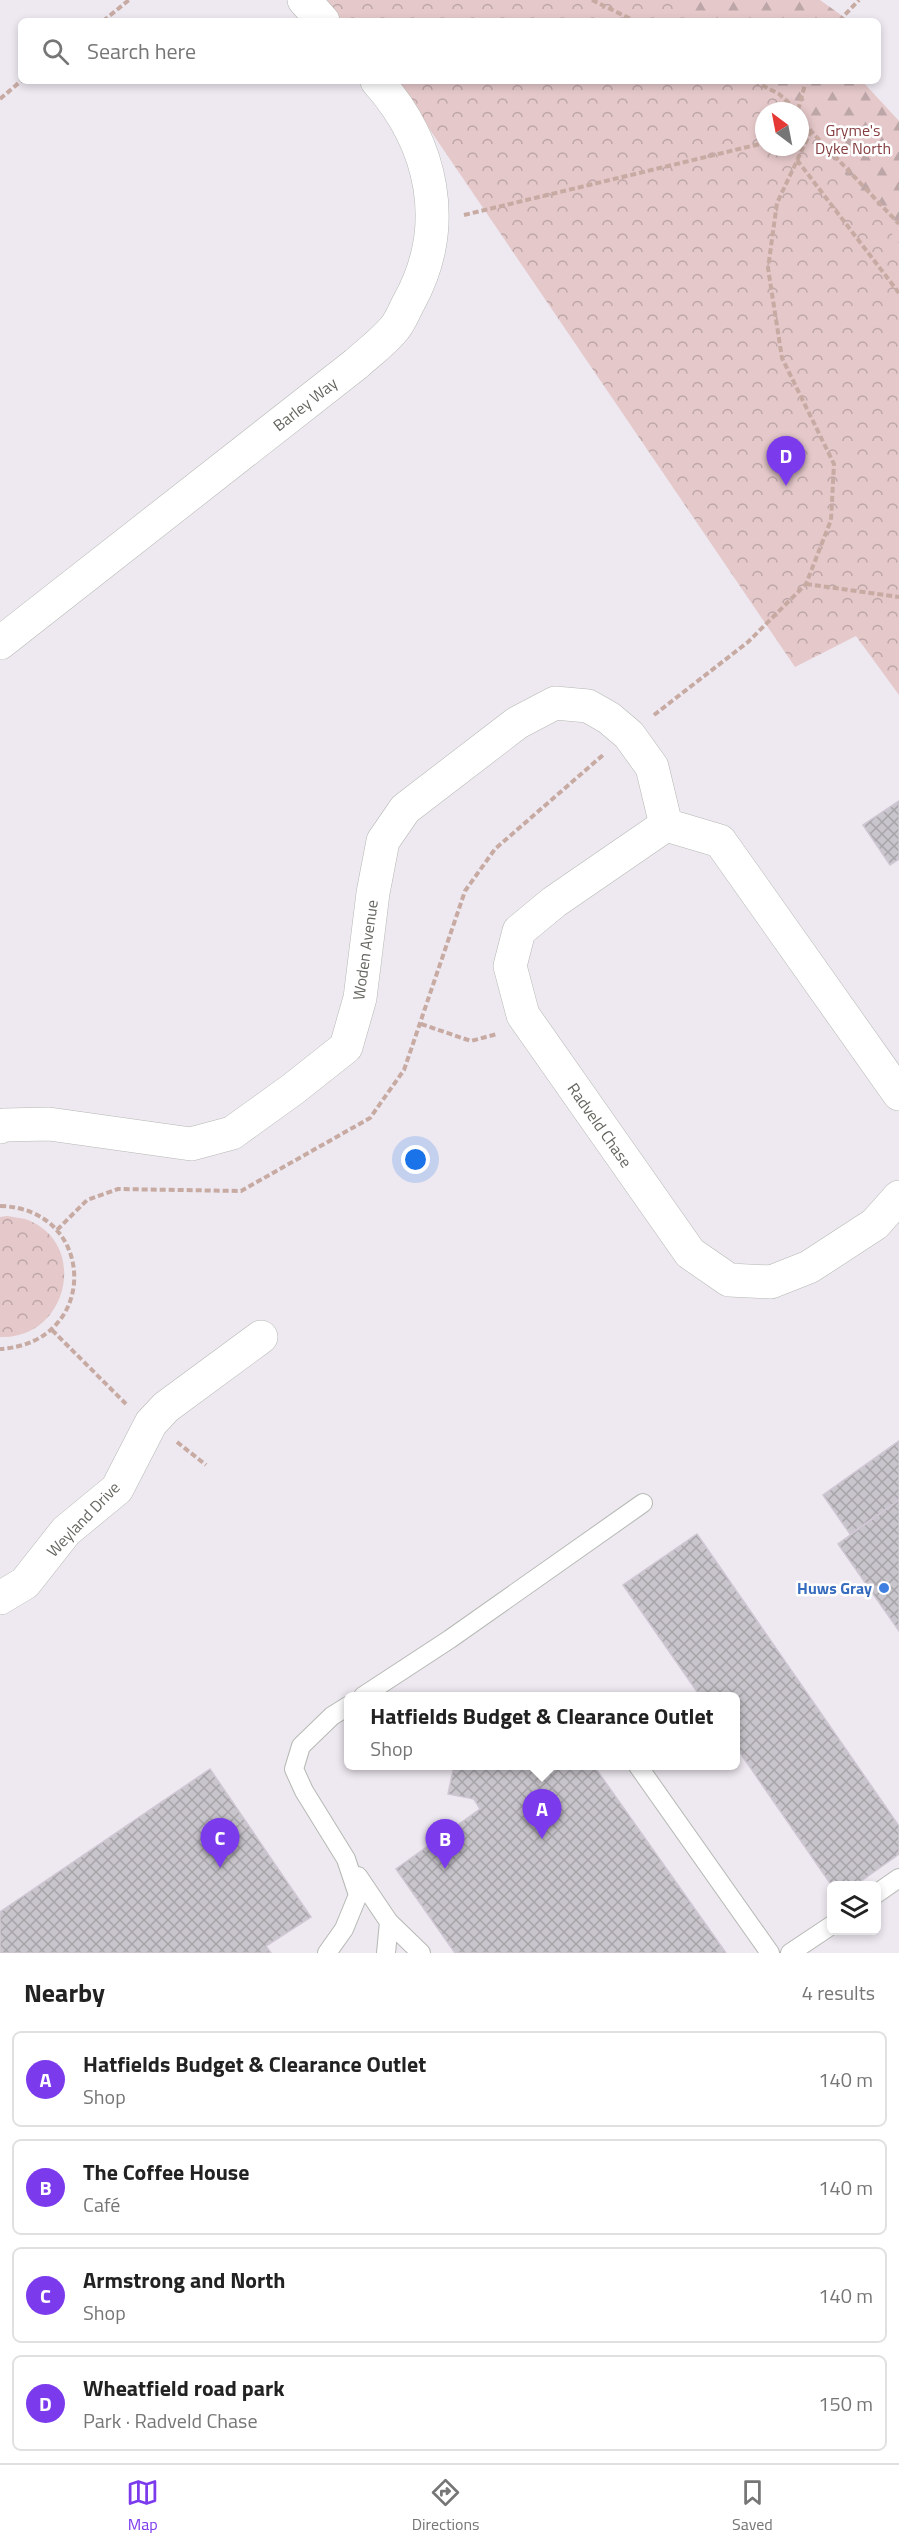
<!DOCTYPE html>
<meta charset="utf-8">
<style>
body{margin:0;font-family:"Titillium Web",sans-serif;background:#f2f2f2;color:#222}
.controls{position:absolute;right:18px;bottom:18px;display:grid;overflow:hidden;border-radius:9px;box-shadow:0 3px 9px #0003}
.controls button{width:54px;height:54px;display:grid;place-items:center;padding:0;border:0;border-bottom:2px solid #e0e0e0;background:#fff;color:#222;font:30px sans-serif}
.compass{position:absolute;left:755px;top:102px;width:54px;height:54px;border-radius:50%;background:#fff;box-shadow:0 3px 9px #0003;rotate:328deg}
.you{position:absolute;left:416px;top:1160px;width:21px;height:21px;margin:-15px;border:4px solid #fff;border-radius:50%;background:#1a73e8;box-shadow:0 0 0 9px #1a73e833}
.badge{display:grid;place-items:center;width:39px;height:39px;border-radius:50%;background:#7c3aed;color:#fff;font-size:20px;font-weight:700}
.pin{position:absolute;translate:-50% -50px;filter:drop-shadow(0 2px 3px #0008)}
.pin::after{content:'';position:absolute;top:32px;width:21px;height:18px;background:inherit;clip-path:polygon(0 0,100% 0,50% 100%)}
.popup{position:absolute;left:344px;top:1692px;width:396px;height:78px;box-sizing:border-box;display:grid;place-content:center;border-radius:9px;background:#fff;filter:drop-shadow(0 2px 4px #0005);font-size:20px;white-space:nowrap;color:#767676}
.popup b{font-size:22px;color:#222}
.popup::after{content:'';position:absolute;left:50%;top:100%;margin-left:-12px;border:12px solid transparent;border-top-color:#fff}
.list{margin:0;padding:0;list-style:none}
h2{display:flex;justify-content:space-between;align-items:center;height:78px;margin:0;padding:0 24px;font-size:26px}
h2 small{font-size:20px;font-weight:400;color:#767676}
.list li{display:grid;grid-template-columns:39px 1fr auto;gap:18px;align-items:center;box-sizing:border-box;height:96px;margin:0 12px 12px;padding:0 12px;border:2px solid #e0e0e0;border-radius:9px}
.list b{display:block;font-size:22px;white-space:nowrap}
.list p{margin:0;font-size:20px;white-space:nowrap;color:#767676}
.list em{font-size:20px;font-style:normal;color:#767676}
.icon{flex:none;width:33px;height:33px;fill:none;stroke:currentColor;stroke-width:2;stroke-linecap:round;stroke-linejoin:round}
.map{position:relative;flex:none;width:899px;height:1953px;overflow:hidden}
.search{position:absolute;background:#fff;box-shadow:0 3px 9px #0003;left:18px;right:18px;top:18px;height:66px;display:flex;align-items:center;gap:15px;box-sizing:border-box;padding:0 21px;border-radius:9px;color:#767676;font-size:22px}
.sheet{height:510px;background:#fff}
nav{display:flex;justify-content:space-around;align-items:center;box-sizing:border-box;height:84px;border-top:2px solid #e0e0e0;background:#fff;font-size:16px;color:#767676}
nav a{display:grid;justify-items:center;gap:3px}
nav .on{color:#7c3aed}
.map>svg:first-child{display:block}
.forest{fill:url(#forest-firs)}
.park{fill:url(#park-crowns)}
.building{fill:url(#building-cross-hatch);stroke:#cfc7d4;stroke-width:1.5}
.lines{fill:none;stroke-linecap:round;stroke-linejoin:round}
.service-casing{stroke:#b5b9b3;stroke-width:20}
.minor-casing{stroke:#b5b9b3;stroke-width:34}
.path{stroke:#c7aba3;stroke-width:4;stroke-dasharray:6 3;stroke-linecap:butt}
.service{stroke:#fff;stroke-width:18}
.minor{stroke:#fff;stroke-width:33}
.shop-dot{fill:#3f7fe0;stroke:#fff;stroke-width:2}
.labels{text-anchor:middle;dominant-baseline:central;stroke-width:5;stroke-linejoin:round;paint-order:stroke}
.park-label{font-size:16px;fill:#863f41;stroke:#fff}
.street-label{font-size:16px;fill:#63675f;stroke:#fff}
.shop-label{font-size:16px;font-weight:bold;fill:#366cbe;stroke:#fff;text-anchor:end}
</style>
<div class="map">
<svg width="899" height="1953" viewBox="0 0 899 1953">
<defs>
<pattern id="forest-firs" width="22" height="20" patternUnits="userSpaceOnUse" patternTransform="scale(1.5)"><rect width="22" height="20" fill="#e5c8ca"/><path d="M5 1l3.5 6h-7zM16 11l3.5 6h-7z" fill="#bda6a7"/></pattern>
<pattern id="park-crowns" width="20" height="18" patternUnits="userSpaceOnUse" patternTransform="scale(1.5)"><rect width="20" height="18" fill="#e5c8ca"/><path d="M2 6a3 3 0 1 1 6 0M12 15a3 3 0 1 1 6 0" fill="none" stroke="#bda6a7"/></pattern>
<pattern id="building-cross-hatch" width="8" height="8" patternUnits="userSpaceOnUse" patternTransform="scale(1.5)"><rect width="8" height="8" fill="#c9c5cc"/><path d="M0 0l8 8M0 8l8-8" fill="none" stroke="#a7a4a9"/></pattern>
</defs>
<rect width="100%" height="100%" fill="#eee8f0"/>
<path class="forest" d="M566 0H820L848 20 607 21Z
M615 81H862L899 121V317L800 136V111H783Z"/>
<path class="park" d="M322 0H677L699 21H340Z
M390 81H760L790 111H764V147H800V120L811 131 899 243V695L856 636 795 667 426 124Z
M7 1216C13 1217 20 1218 25 1219 90 1241 69 1340 0 1337V1217Z"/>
<path class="building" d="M899 801V859L890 865 863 825Z
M899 1441V1500L850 1534 823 1495Z
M899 1500V1631L838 1544Z
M697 1534 899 1826V1854L854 1886H832L736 1747V1696H700L623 1585Z
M454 1766 481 1768 485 1766H594L726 1953H455L396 1869 480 1809 474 1799 448 1794Z
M210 1769 311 1917 266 1946 271 1953H0V1912Z"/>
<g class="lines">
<g class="service-casing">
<path id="service" d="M363 1696 450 1639 643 1503
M638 1766 770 1953
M358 1876 389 1922 421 1953
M876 1894 899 1878
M327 1953 344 1929 358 1895 346 1859 304 1791 294 1769 301 1746 332 1716 348 1706
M386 1953 389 1922
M790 1953 832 1925"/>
</g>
<g class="minor-casing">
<path id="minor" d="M304 0 323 21
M0 643 356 364C368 353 382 343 393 330 400 323 404 311 409 302 451 226 433 144 377 81
M666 825 554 902 519 931 510 966 523 1015 690 1253 729 1280 771 1282 809 1267 875 1224 899 1197
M0 1127 4 1125 49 1124 191 1144 232 1133 293 1089 346 1047 360 998 373 893 383 841 405 809 517 723 555 703 588 706 609 718 629 735 652 767 666 825 720 841 899 1094
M0 1598 25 1583 66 1531 117 1489 151 1423 166 1407 261 1337"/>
</g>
<path class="path" d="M592 0 635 21
M103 21 129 0
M839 21 859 0
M754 81 779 94 798 111
M0 99 21 81
M798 110 806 81
M800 114 811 131 899 224
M800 134 810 131
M797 160 899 293
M464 215 764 143
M806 584 899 597
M654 715 748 642 806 584 831 520 834 464 782 358 768 268 777 203 811 131
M421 1024 471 1041 497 1034
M0 1206C97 1208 101 1343 0 1349
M57 1230 87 1200 118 1189 241 1191 370 1118 404 1070 465 891 495 849 603 755
M52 1330 126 1404
M177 1442 206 1465"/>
<use href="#service" class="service"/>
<use href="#minor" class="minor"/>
</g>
<circle class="shop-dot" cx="884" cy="1588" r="6"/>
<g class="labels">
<g class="park-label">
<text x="853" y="130">Gryme's<tspan x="853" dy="18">Dyke North</tspan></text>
</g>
<g class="street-label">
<text transform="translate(305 404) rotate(-38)">Barley Way</text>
<text transform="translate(365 950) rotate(-82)">Woden Avenue</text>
<text transform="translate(600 1125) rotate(55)">Radveld Chase</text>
<text transform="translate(83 1519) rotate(-46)">Weyland Drive</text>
</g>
<g class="shop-label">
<text x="872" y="1588">Huws Gray</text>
</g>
</g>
</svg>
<div class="controls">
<button><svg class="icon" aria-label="layers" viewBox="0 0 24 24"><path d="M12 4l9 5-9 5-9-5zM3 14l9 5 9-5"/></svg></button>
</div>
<svg class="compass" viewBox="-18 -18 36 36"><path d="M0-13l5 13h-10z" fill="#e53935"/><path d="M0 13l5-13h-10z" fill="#767676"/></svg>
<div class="you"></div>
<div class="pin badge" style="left:542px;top:1839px">A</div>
<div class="popup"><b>Hatfields Budget &amp; Clearance Outlet</b>Shop</div>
<div class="pin badge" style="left:445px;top:1869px">B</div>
<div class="pin badge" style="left:220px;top:1868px">C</div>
<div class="pin badge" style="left:786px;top:486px">D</div>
<div class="search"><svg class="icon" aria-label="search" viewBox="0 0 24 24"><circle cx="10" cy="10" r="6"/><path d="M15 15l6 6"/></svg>Search here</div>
</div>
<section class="sheet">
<h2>Nearby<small>4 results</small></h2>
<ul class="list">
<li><span class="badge">A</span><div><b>Hatfields Budget &amp; Clearance Outlet</b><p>Shop</p></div><em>140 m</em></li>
<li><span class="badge">B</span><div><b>The Coffee House</b><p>Café</p></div><em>140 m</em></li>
<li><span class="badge">C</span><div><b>Armstrong and North</b><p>Shop</p></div><em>140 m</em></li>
<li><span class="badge">D</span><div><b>Wheatfield road park</b><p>Park · Radveld Chase</p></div><em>150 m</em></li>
</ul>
</section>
<nav>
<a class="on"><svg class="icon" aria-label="map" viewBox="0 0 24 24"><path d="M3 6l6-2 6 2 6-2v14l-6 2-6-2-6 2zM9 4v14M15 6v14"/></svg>Map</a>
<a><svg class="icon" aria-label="directions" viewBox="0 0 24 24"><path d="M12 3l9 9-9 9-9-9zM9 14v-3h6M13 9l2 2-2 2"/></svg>Directions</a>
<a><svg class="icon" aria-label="saved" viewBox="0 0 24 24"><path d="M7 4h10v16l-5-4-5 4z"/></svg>Saved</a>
</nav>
